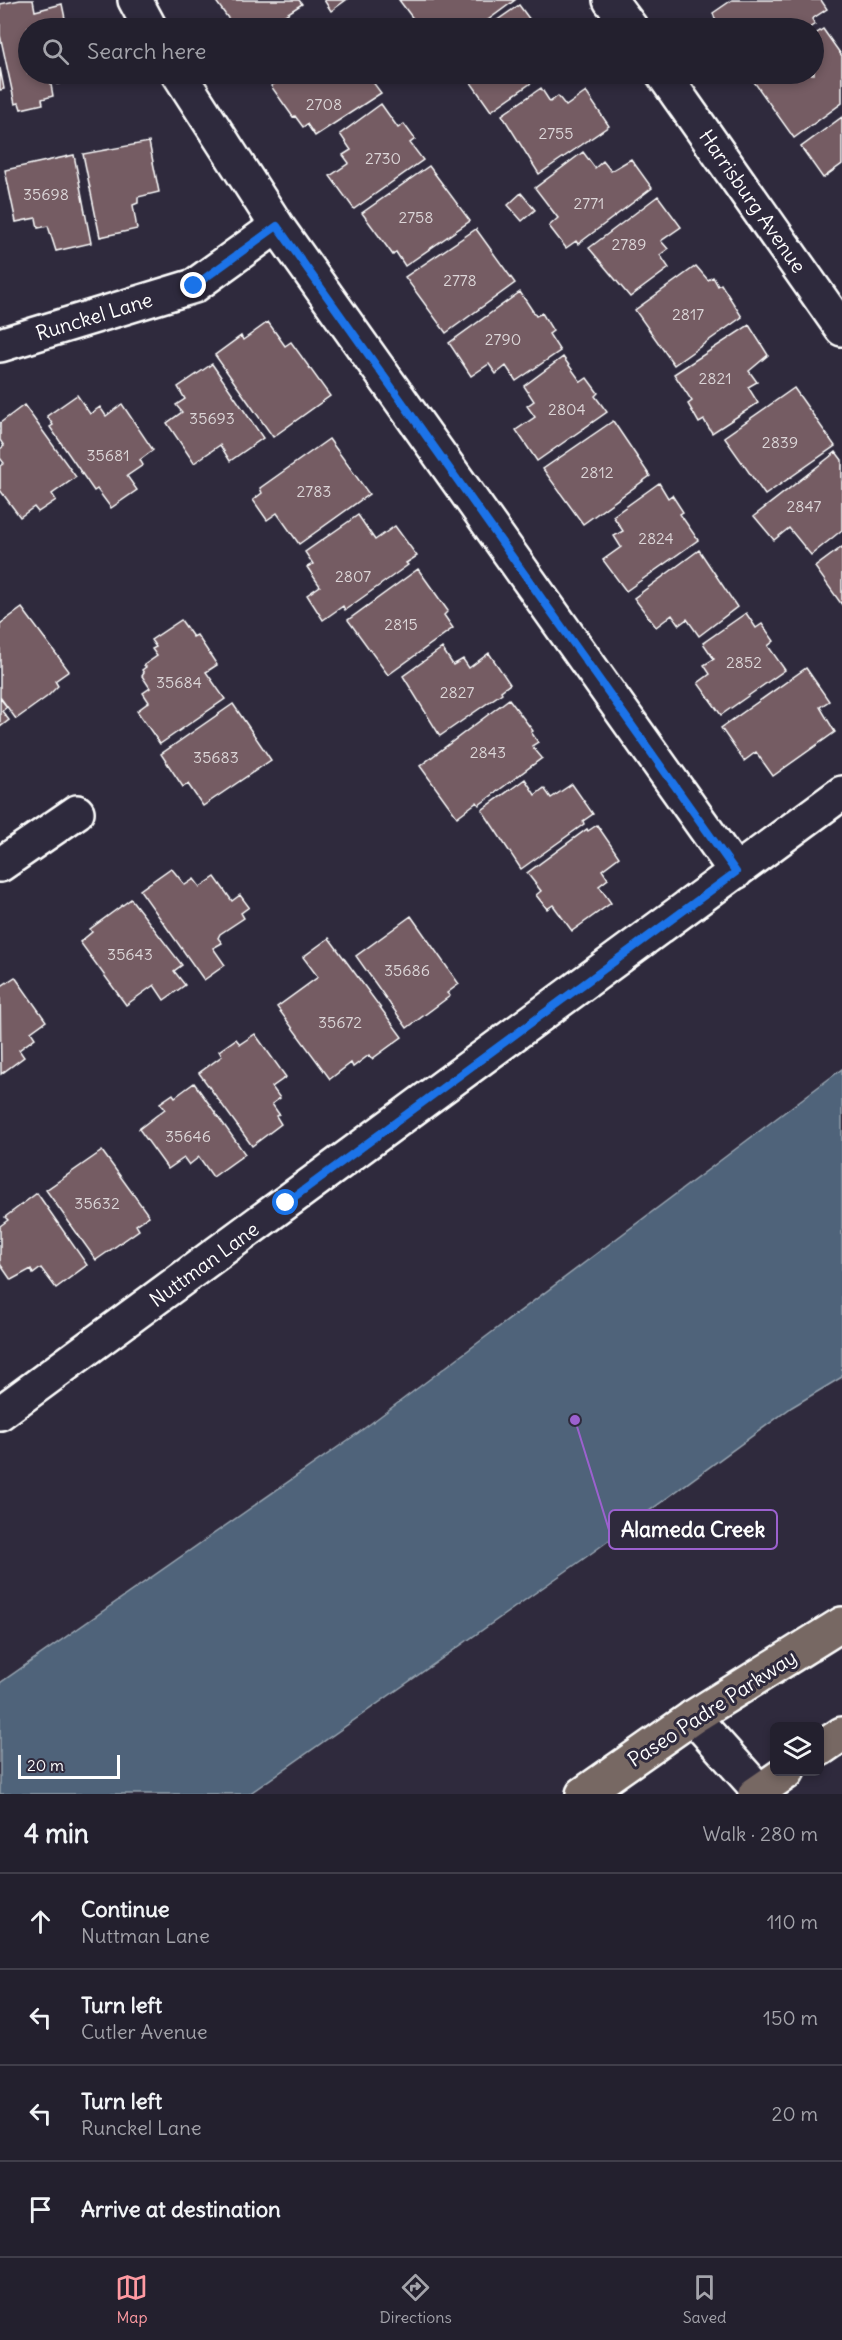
<!DOCTYPE html>
<meta charset="utf-8">
<style>
body{margin:0;font-family:Delius,sans-serif;background:#2b2836;color:#f1f3f6}
.controls{position:absolute;right:18px;bottom:18px;display:grid;overflow:hidden;border-radius:9px;box-shadow:0 3px 9px #0003}
.controls button{width:54px;height:54px;display:grid;place-items:center;padding:0;border:0;border-bottom:2px solid #403e4a;background:#23202e;color:#f1f3f6;font:30px sans-serif}
.scale{position:absolute;left:18px;bottom:15px;width:102px;box-sizing:border-box;padding-left:6px;border:3px solid #fff;border-top:0;font-size:16px;line-height:21px;white-space:nowrap;color:#fff;-webkit-text-stroke:4px #2f2a3d;paint-order:stroke}
.stop{position:absolute;width:18px;height:18px;margin:-14px;border:4px solid #1a73e8;border-radius:50%;background:#fff}
.stop.end{background:#1a73e8;border-color:#fff;box-shadow:0 2px 6px #0008}
.list{margin:0;padding:0;list-style:none}
h2{display:flex;justify-content:space-between;align-items:center;height:78px;margin:0;padding:0 24px;font-size:26px}
h2 small{font-size:20px;font-weight:400;color:#a3a3aa}
.list li{display:grid;grid-template-columns:39px 1fr auto;gap:18px;align-items:center;box-sizing:border-box;height:96px;padding:0 24px;border-top:2px solid #403e4a}
.list b{display:block;font-size:22px;white-space:nowrap}
.list p{margin:0;font-size:20px;white-space:nowrap;color:#a3a3aa}
.list em{font-size:20px;font-style:normal;color:#a3a3aa}
.icon{flex:none;width:33px;height:33px;fill:none;stroke:currentColor;stroke-width:2;stroke-linecap:round;stroke-linejoin:round}
.map{position:relative;flex:none;width:842px;height:1794px;overflow:hidden}
.search{position:absolute;background:#23202e;box-shadow:0 3px 9px #0003;left:18px;right:18px;top:18px;height:66px;display:flex;align-items:center;gap:15px;box-sizing:border-box;padding:0 21px;border-radius:33px;color:#a3a3aa;font-size:22px}
.sheet{height:462px;background:#23202e}
nav{display:flex;justify-content:space-around;align-items:center;box-sizing:border-box;height:84px;border-top:2px solid #403e4a;background:#23202e;font-size:16px;color:#a3a3aa}
nav a{display:grid;justify-items:center;gap:3px}
nav .on{color:#ff9aa2}
.map>svg:first-child{display:block}
.water{fill:#4f647a;stroke:#95a2af;stroke-width:1.5}
.building{fill:#745c64;stroke:#fff;stroke-width:1.5}
.lines{fill:none;stroke-linecap:round;stroke-linejoin:round}
.minor-casing{stroke:#fff;stroke-width:38}
.major-casing{stroke:#fff;stroke-width:38}
.minor{stroke:#2f2a3d;stroke-width:33}
.major{stroke:#776864;stroke-width:33}
.route{stroke:#1a73e8;stroke-width:8}
.labels{text-anchor:middle;dominant-baseline:central;stroke-width:6;stroke-linejoin:round;paint-order:stroke}
.number-label{font-size:16px;fill:#dcd6d8}
.street-label{font-size:20px;fill:#fff;stroke:#2f2a3d}
.leader{fill:none;stroke:#9c61cf;stroke-width:2}
.callout-dot{fill:#9c61cf;stroke:#2f2a3d;stroke-width:2}
.callout{fill:#2f2a3d;stroke:#9c61cf;stroke-width:2}
.callout-label{font-size:21px;text-anchor:middle;font-weight:bold;fill:#fff}
</style>
<div class="map">
<svg width="842" height="1794" viewBox="0 0 842 1794">
<rect width="100%" height="100%" fill="#2f2a3d"/>
<filter id="ink" filterUnits="userSpaceOnUse"><feTurbulence type="fractalNoise" baseFrequency=".0167" numOctaves="2"/><feDisplacementMap in="SourceGraphic" scale="12" xChannelSelector="R" yChannelSelector="G"/><feConvolveMatrix kernelMatrix="1 2 1 2 8 2 1 2 1" color-interpolation-filters="sRGB"/></filter>
<g filter="url(#ink)">
<path class="water" d="M842 1069V1377L792 1407 582 1560 249 1794H0V1683L358 1433Z"/>
<path class="building" d="M20 0H33L35 11 62 4 67 28H28V74H76L77 80 58 84 56 77 50 79 53 96 42 99 43 104 21 109 19 103 15 104 0 35V4Z
M215 0H299L302 4 276 21 280 27 277 28H235Z
M324 0H346L331 11Z
M399 0H515L477 28H420Z
M732 0H821L827 9 812 19 815 24 809 28H718L713 13Z
M519 5 536 28H486Z
M823 29 842 56V103L794 138 752 79 760 74H814V35Z
M0 68 4 89 0 90Z
M288 74H367L381 93 315 136 307 124 303 127 295 116 293 117 271 86Z
M465 74H544L491 111Z
M541 88 550 102 558 96 566 106 586 92 609 126 539 174 502 115Z
M381 104 398 128 404 124 415 139 410 143 423 160 354 209 330 176 349 163 343 155 351 150 340 134Z
M842 117V164L823 178 801 147Z
M149 142 159 192 138 197V203L133 205 137 229 100 237 83 154Z
M583 152 595 168 603 161 611 171 631 159 652 188 578 244 576 241 566 248 549 226 558 218 535 188Z
M74 155 91 243 56 251 48 226 38 228 36 218 16 222 5 170Z
M429 166 470 221 405 266 396 252 393 255 362 213Z
M521 193 535 210 522 221 508 205Z
M658 196 681 227 661 241 668 249 660 255 669 268 630 297 589 248Z
M476 229 515 283 446 333 405 277Z
M696 266 708 280 713 277 718 286 721 284 742 317 674 365 635 310Z
M520 292 536 316 542 313 553 331 549 334 560 351 516 381 506 366 496 374 489 364 471 376 449 343Z
M268 322 285 346 291 342 330 396 273 437 215 355 241 336 243 340Z
M749 325 768 355 749 371 757 382 748 387 758 403 712 433 704 420 699 423 688 404 692 401 674 374Z
M563 357 581 382 587 378 598 393 595 396 607 412 537 461 516 430 535 417 527 406 534 401 524 386Z
M212 364 263 438 230 461 220 445 194 463 167 423 182 412 176 405 185 399 178 387Z
M794 388 835 446 765 495 724 437Z
M77 395 90 414 100 407 106 416 122 404 153 450 140 460 143 465 127 476 137 490 111 508 97 489 94 491 50 427 53 425 47 416Z
M24 405 76 477 52 494 56 500 38 512 34 507 20 517 0 490V466L4 463 0 458V449L4 446 0 440V423Z
M613 421 650 476 583 524 543 469Z
M329 439 369 494 299 544 277 513 267 520 253 500 262 493 260 488Z
M836 452 842 460V530L811 555 789 528 774 540 754 516Z
M659 483 668 498 672 495 683 512 680 514 698 540 626 591 603 560 621 547 614 536 623 531 613 516Z
M358 515 375 540 395 526 417 556 406 563 408 565 345 610 343 606 323 620 307 595 320 586 307 567 313 564 305 552Z
M842 547V605L815 567Z
M699 550 737 607 699 636 687 619 679 625 672 615 656 627 634 598Z
M418 569 448 611 444 615 453 628 388 675 348 620Z
M22 608 69 671 55 681 58 686 48 696 16 719 0 697V624Z
M746 613 756 628 762 624 774 641 768 646 785 670 721 715 698 683 710 674 704 665 714 659 703 643Z
M181 620 193 637 197 635 217 665 206 672 225 699 160 744 137 711 149 702 143 693 150 688 142 676 144 673 142 670 146 667 144 665 157 656 152 649 156 647 151 640Z
M442 648 453 665 463 659 469 668 489 653 510 684 501 691 502 693 440 736 403 676Z
M806 668 829 701 820 707 835 732 773 776 756 752 744 761 721 728Z
M0 698 7 707 2 711 9 720 0 727Z
M509 699 533 731 531 732 538 742 532 746 542 758 479 805 477 802 457 817 420 766Z
M233 704 271 760 203 806 188 784 183 787 161 754Z
M525 779 535 795 544 788 551 798 572 784 593 814 583 821 584 824 521 869 482 810Z
M597 825 619 857 602 870 608 879 599 886 611 903 572 931 553 905 547 909 536 895 541 891 527 873 587 829 588 831Z
M171 868 185 885 194 879 200 887 215 877 232 901 240 895 249 907 241 913 244 918 220 934 218 938 222 943 213 948 225 965 204 980 140 890Z
M131 899 182 965 174 971 185 985 164 1000 154 985 126 1005 80 942 92 932 90 929Z
M411 916 459 984 447 993 450 996 407 1028 356 956Z
M329 938 402 1037 372 1059 369 1055 353 1067 351 1063 330 1079 277 1007 318 977 303 957Z
M15 977 46 1021 31 1032 35 1038 19 1050 24 1057 1 1074 0 987Z
M255 1034 286 1077 272 1087 280 1098 272 1104 279 1114 276 1116 281 1124 252 1146 199 1073 222 1056 219 1051 236 1039 240 1044Z
M194 1083 245 1154 213 1177 199 1157 189 1165 184 1158 168 1169 139 1129 165 1109 160 1103 173 1094 175 1097Z
M102 1151 149 1216 136 1225 139 1230 96 1260 46 1190Z
M37 1193 87 1265 56 1288 41 1268 33 1274 31 1269 11 1280 0 1264V1226L8 1220 5 1217Z"/>
<g class="lines">
<g class="minor-casing">
<path id="minor" d="M135 0 150 28
M610 0 631 28
M179 74 277 226 736 872
M663 74 842 329
M0 345 194 286 277 226
M0 865 77 812
M0 1413 842 793
M693 1717 762 1794"/>
</g>
<g class="major-casing">
<path id="major" d="M820 1749 842 1734
M583 1794 693 1717 842 1624
M755 1794 787 1772"/>
</g>
<use href="#minor" class="minor"/>
<use href="#major" class="major"/>
</g>
</g>
<g class="lines" filter="url(#ink)">
<path class="route" d="M194 286 277 226 736 872 286 1203"/>
</g>
<g class="labels">
<g class="number-label">
<text x="324" y="104">2708</text>
<text x="556" y="133">2755</text>
<text x="383" y="158">2730</text>
<text x="46" y="194">35698</text>
<text x="589" y="203">2771</text>
<text x="416" y="217">2758</text>
<text x="629" y="244">2789</text>
<text x="460" y="280">2778</text>
<text x="688" y="314">2817</text>
<text x="503" y="339">2790</text>
<text x="715" y="378">2821</text>
<text x="567" y="409">2804</text>
<text x="212" y="418">35693</text>
<text x="780" y="442">2839</text>
<text x="108" y="455">35681</text>
<text x="597" y="472">2812</text>
<text x="314" y="491">2783</text>
<text x="804" y="506">2847</text>
<text x="656" y="538">2824</text>
<text x="353" y="576">2807</text>
<text x="401" y="624">2815</text>
<text x="744" y="662">2852</text>
<text x="179" y="682">35684</text>
<text x="457" y="692">2827</text>
<text x="488" y="752">2843</text>
<text x="216" y="757">35683</text>
<text x="130" y="954">35643</text>
<text x="407" y="970">35686</text>
<text x="340" y="1022">35672</text>
<text x="188" y="1136">35646</text>
<text x="97" y="1203">35632</text>
</g>
<g class="street-label">
<text transform="translate(753 201) rotate(55)">Harrisburg Avenue</text>
<text transform="translate(94 316) rotate(-17)">Runckel Lane</text>
<text transform="translate(204 1264) rotate(-36)">Nuttman Lane</text>
<text transform="translate(712 1708) rotate(-33)">Paseo Padre Parkway</text>
</g>
</g>
<path class="leader" d="M575 1420L609 1530"/>
<circle class="callout-dot" cx="575" cy="1420" r="6"/>
<rect class="callout" x="609" y="1510" width="168" height="39" rx="6"/>
<g class="callout-label">
<text x="693" y="1537">Alameda Creek</text>
</g>
</svg>
<div class="controls">
<button><svg class="icon" aria-label="layers" viewBox="0 0 24 24"><path d="M12 4l9 5-9 5-9-5zM3 14l9 5 9-5"/></svg></button>
</div>
<div class="scale">20 m</div>
<div class="stop" style="left:286px;top:1203px"></div>
<div class="stop end" style="left:194px;top:286px"></div>
<div class="search"><svg class="icon" aria-label="search" viewBox="0 0 24 24"><circle cx="10" cy="10" r="6"/><path d="M15 15l6 6"/></svg>Search here</div>
</div>
<section class="sheet">
<h2>4 min<small>Walk · 280 m</small></h2>
<ul class="list">
<li><svg class="icon" aria-label="ahead" viewBox="0 0 24 24"><path d="M12 20V5M6 11l6-6 6 6"/></svg><div><b>Continue</b><p>Nuttman Lane</p></div><em>110 m</em></li>
<li><svg class="icon" aria-label="left" viewBox="0 0 24 24"><path d="M17 20v-9H6M10 6l-5 5 5 5"/></svg><div><b>Turn left</b><p>Cutler Avenue</p></div><em>150 m</em></li>
<li><svg class="icon" aria-label="left" viewBox="0 0 24 24"><path d="M17 20v-9H6M10 6l-5 5 5 5"/></svg><div><b>Turn left</b><p>Runckel Lane</p></div><em>20 m</em></li>
<li><svg class="icon" aria-label="arrive" viewBox="0 0 24 24"><path d="M6 21V4h12l-3 4 3 4H6"/></svg><div><b>Arrive at destination</b></div></li>
</ul>
</section>
<nav>
<a class="on"><svg class="icon" aria-label="map" viewBox="0 0 24 24"><path d="M3 6l6-2 6 2 6-2v14l-6 2-6-2-6 2zM9 4v14M15 6v14"/></svg>Map</a>
<a><svg class="icon" aria-label="directions" viewBox="0 0 24 24"><path d="M12 3l9 9-9 9-9-9zM9 14v-3h6M13 9l2 2-2 2"/></svg>Directions</a>
<a><svg class="icon" aria-label="saved" viewBox="0 0 24 24"><path d="M7 4h10v16l-5-4-5 4z"/></svg>Saved</a>
</nav>
